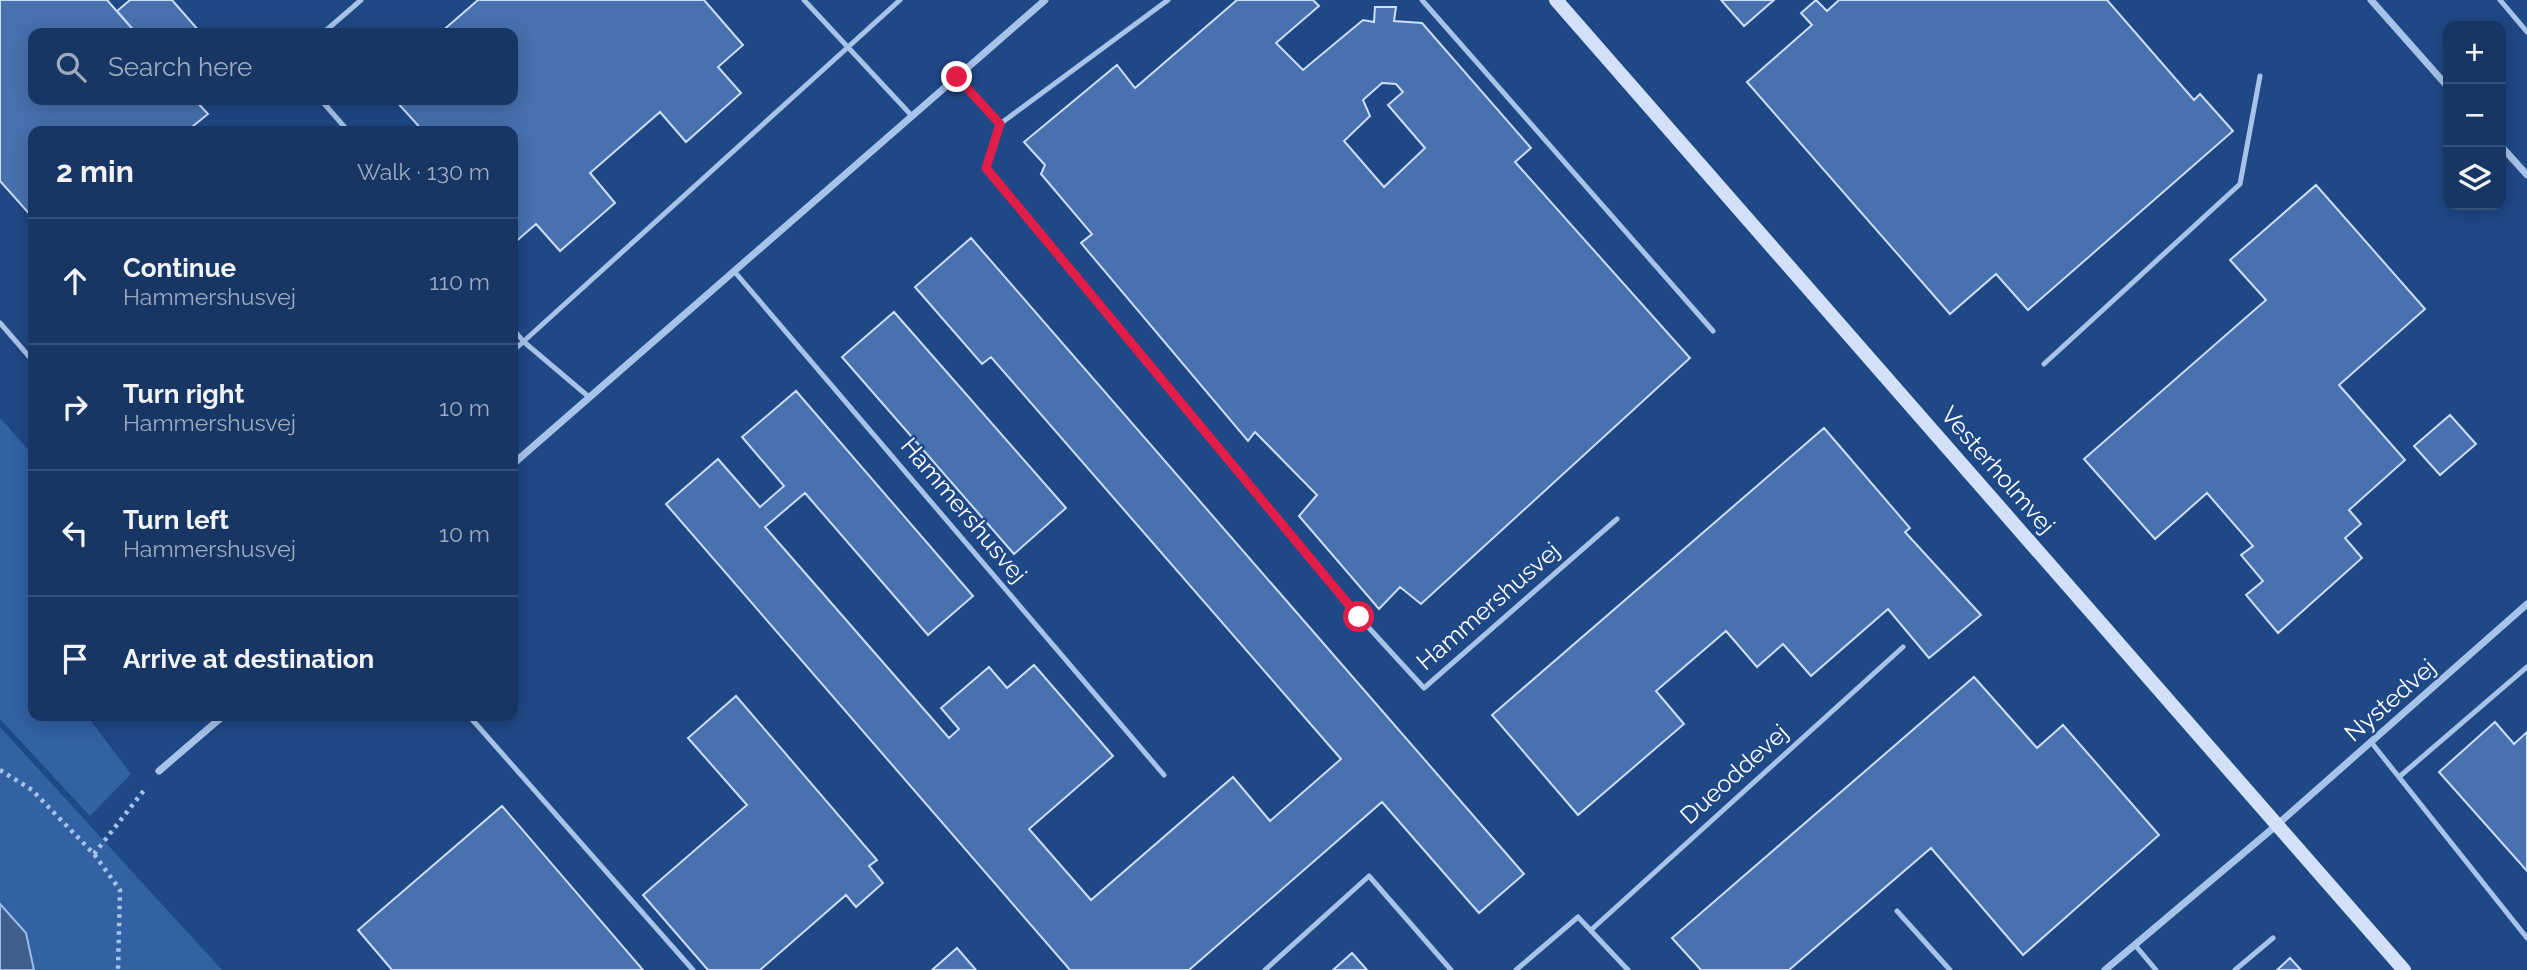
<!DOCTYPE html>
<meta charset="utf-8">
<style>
body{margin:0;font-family:Raleway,sans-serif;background:#24416d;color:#f1f3f6}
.controls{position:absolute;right:21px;top:21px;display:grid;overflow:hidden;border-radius:14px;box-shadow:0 4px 18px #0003}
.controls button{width:63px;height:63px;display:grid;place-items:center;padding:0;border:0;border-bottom:2px solid #365078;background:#173664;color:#f1f3f6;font:35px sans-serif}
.stop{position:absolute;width:21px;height:21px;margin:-16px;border:5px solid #e11d48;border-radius:50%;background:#fff}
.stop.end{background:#e11d48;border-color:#fff;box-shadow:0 2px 7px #0008}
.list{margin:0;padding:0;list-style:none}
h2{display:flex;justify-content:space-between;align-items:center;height:91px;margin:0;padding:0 28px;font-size:30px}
h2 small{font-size:23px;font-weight:400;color:#9eabbf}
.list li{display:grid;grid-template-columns:46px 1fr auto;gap:21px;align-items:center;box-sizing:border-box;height:126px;padding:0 28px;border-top:2px solid #365078}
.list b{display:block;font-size:26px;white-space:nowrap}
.list p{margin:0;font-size:23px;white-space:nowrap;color:#9eabbf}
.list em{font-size:23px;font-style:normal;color:#9eabbf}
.icon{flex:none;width:38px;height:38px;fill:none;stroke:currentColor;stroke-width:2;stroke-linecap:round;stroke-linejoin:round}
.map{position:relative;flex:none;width:2527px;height:970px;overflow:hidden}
.search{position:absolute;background:#173664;box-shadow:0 4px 18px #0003;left:28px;top:28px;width:490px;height:77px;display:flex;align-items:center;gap:18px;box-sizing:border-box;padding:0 24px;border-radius:14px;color:#9eabbf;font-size:26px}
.panel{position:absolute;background:#173664;box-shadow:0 4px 18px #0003;left:28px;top:126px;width:490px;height:595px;border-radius:14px}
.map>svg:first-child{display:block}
.green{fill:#3261a4}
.water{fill:#415f8c;stroke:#9bbdec;stroke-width:2}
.building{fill:#4771af;stroke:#ccdef8;stroke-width:2;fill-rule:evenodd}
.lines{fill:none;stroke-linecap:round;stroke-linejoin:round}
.path{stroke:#a8c3ea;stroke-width:4.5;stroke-dasharray:3.5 5;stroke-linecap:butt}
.lane{stroke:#a8c3ea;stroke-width:5}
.street{stroke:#a8c3ea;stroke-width:7}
.secondary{stroke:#d3e1f8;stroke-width:14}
.route{stroke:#e11d48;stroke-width:9}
.labels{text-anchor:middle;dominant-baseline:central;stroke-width:5;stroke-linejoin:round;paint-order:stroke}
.street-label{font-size:24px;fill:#fff;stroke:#1f4886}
</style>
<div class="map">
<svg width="2527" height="970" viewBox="0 0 2527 970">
<rect width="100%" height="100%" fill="#1f4886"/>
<path class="green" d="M0 418 33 455V716H87L131 774 90 816 0 719Z
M0 727 222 970H0Z"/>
<path class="water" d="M0 904 26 933 34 970H0Z"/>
<path class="building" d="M0 0H107L136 33H33V100H195L208 114 187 131H33V218L0 181Z
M130 0H172L200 32 136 33 117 11Z
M478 0H704L743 45 718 67 741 93 686 142 660 112 590 173 615 203 560 251 536 224 513 244V131H423L395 100H513V33H440Z
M1237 0H1313L1319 6 1276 43 1303 70 1363 20 1374 22 1375 7H1396L1394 21 1422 23 1531 148 1515 162 1690 358 1421 604 1400 587 1379 609 1299 516 1317 495 1255 432 1248 441 1081 243 1092 234 1041 174 1045 165 1024 142 1117 65 1135 88ZM1382 83 1396 84 1403 92 1388 105 1425 148 1384 187 1344 141 1370 116 1363 100Z
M1721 0H1774L1744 26Z
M1816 0 1827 11 1839 0H2107L2194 100 2200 94 2233 131 2028 310 1996 274 1950 314 1747 82 1812 25 1801 13Z
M2316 185 2425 309 2339 385 2405 460 2349 510 2361 524 2345 538 2362 558 2278 633 2246 595 2263 581 2241 555 2253 546 2207 493 2155 539 2084 459 2266 300 2230 260Z
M971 238 1524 874 1479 913 1382 802 1189 970H1070L666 504 718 459 760 507 784 486 742 437 796 391 973 596 928 635 805 493 765 527 949 738 959 729 941 708 989 667 1007 688 1034 665 1113 756 1029 829 1091 900 1233 777 1270 821 1341 759 991 357 982 364 915 287Z
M894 312 1066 508 1014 554 842 357Z
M2450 415 2476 444 2440 475 2414 446Z
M1824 428 1910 528 1905 532 1981 615 1929 658 1888 609 1811 676 1783 644 1757 667 1726 631 1656 691 1684 724 1578 815 1492 715Z
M1974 677 2037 748 2063 725 2159 835 2023 955 1931 848 1789 970H1701L1672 938Z
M736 696 877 860 869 866 883 883 856 907 846 895 760 970H708L643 895 747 805 688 738Z
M2495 722 2514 744 2527 732V871L2439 772Z
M502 806 643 970H392L358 930Z
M957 948 976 970H932Z
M1352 953 1367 970H1333Z
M2290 958 2301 970H2277Z"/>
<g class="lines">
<path class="path" d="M0 770 32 790 94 854 120 890 118 970
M94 854 145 789"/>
<path class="lane" d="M804 0 912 116
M1422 0 1713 331
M2500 0 2527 32
M323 33 361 0
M957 77 1000 124 1168 0
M321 100 348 131
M1000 124 986 168 1359 617 1424 688 1617 519
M734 271 1164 775
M0 323 33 361
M513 329 524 342 589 397
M513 351 900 0
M2044 364 2240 184 2260 76
M469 716 693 970
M2371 742 2527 938
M2399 777 2527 667
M1897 911 1950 970
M1591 930 1903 647
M2135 945 2156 970
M1265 970 1369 876 1451 970
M1516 970 1578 917 1628 970
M2235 970 2273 938"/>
<path class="street" d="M2371 0 2448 87
M2501 146 2527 175
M513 464 1045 0
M159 771 223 716
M2105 970 2278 824 2527 604"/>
<path class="secondary" d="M1556 0 2404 970"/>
</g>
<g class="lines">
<path class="route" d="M957 77 1000 124 986 168 1359 617"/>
</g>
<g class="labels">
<g class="street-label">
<text transform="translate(1998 470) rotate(49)">Vesterholmvej</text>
<text transform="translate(964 510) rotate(50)">Hammershusvej</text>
<text transform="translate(1488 606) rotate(-41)">Hammershusvej</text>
<text transform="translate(2390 700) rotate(-41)">Nystedvej</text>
<text transform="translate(1734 774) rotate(-42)">Dueoddevej</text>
</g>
</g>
</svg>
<div class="controls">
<button>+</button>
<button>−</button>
<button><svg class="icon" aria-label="layers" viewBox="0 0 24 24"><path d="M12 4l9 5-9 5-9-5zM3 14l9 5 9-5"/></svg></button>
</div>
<div class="stop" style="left:1359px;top:617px"></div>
<div class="stop end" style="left:957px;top:77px"></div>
<div class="search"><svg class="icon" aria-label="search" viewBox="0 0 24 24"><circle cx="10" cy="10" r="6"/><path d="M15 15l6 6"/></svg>Search here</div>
<section class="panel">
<h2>2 min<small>Walk · 130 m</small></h2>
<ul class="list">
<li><svg class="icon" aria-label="ahead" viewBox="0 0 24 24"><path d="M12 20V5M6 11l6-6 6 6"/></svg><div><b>Continue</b><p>Hammershusvej</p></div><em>110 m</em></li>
<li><svg class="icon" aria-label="right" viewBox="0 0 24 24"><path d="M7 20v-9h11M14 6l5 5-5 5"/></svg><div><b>Turn right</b><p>Hammershusvej</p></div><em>10 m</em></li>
<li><svg class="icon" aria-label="left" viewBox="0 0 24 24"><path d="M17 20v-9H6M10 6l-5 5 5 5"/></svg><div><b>Turn left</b><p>Hammershusvej</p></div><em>10 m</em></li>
<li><svg class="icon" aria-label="arrive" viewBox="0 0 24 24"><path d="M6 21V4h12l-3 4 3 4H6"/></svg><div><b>Arrive at destination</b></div></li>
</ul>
</section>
</div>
